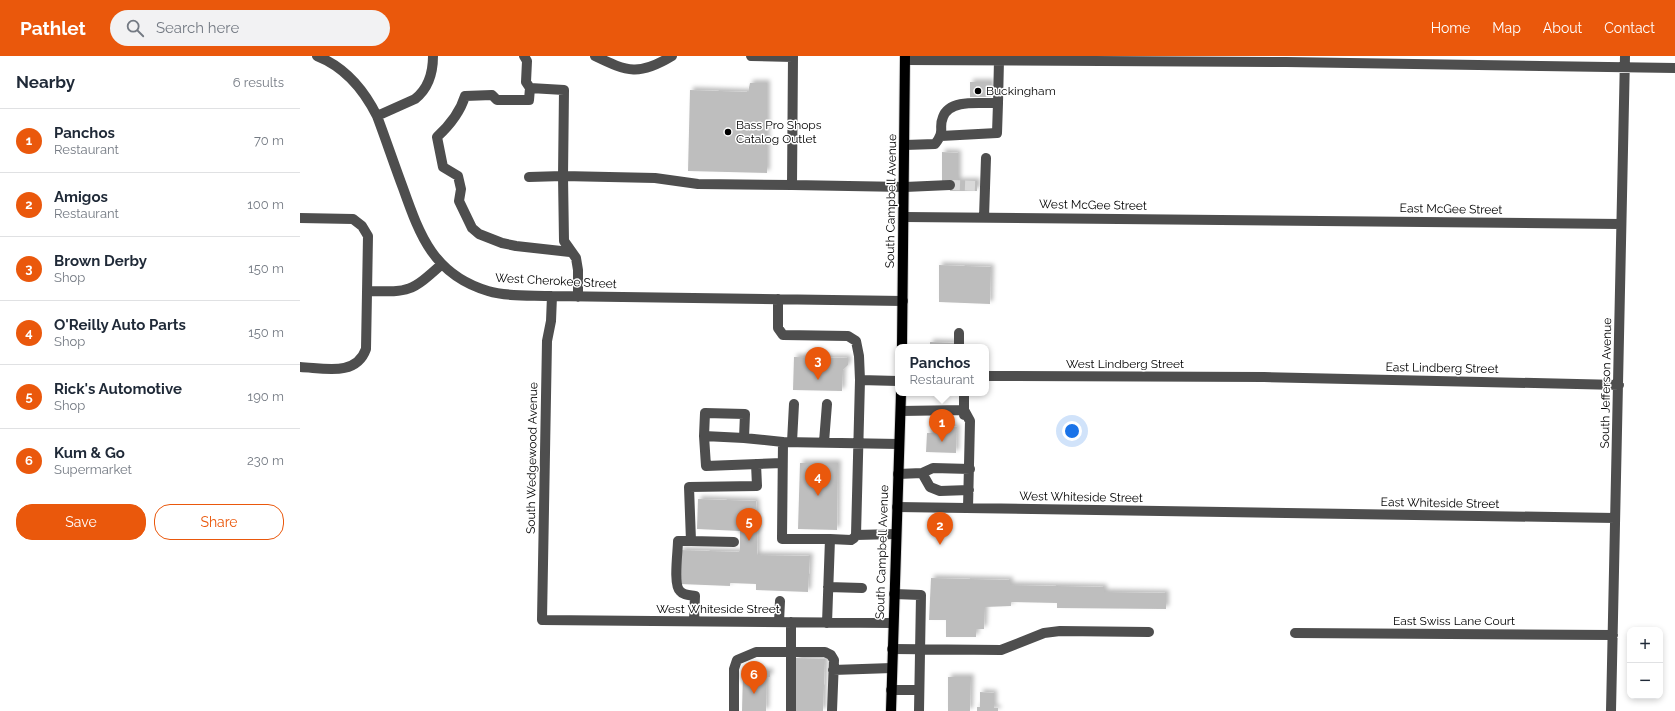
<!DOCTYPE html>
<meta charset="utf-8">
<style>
body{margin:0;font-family:Raleway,sans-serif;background:#f2f2f3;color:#1f2937}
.controls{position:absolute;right:12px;bottom:12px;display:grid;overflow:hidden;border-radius:8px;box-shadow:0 2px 6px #0003}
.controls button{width:36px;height:36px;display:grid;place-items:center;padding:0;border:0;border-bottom:1px solid #e0e1e3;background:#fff;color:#1f2937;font:20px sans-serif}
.you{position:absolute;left:772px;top:375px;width:14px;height:14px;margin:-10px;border:3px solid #fff;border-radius:50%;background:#1a73e8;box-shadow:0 0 0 6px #1a73e833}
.badge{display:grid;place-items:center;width:26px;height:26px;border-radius:50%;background:#ea580c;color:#fff;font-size:13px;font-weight:700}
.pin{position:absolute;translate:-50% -33px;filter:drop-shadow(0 1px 2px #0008)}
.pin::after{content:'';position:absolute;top:21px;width:14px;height:12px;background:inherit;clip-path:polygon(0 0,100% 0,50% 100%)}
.popup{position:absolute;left:595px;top:288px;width:94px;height:52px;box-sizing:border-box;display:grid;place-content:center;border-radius:8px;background:#fff;filter:drop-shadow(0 1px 3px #0005);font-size:13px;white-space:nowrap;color:#747a83}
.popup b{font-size:15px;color:#1f2937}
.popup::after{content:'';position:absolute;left:50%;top:100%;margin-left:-8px;border:8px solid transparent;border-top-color:#fff}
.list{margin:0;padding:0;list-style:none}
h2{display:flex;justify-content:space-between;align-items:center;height:52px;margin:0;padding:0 16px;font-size:17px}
h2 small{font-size:13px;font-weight:400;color:#747a83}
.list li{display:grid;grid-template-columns:26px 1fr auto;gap:12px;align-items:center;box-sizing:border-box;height:64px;padding:0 16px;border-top:1px solid #e0e1e3}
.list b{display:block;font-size:15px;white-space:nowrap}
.list p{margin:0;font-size:13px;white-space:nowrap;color:#747a83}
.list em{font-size:13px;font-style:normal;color:#747a83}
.actions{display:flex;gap:8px;padding:12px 16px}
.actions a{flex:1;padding:9px 0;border:1px solid #ea580c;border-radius:16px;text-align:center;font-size:14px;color:#ea580c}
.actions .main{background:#ea580c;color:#fff}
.icon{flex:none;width:22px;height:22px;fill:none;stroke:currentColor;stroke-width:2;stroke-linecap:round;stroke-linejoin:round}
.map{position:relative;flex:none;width:1375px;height:655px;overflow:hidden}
header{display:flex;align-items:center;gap:24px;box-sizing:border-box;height:56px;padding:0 20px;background:#ea580c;color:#fff}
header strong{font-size:19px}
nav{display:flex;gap:22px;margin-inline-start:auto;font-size:14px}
.search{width:280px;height:36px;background:#f2f2f3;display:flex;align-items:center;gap:10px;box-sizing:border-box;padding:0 14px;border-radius:22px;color:#747a83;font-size:15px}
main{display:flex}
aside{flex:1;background:#fff}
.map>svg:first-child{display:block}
.building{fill:#bebebe;filter:url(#shadow)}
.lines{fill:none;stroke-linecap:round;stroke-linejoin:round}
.minor-tunnel{stroke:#d9d9d9;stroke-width:10;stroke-dasharray:10 5;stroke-linecap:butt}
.major-casing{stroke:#dbdbdb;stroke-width:12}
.minor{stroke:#4e4e4e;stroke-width:10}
.major{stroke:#000;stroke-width:10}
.poi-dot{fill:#000;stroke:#fff;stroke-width:1.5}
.labels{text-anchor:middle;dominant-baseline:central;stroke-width:3;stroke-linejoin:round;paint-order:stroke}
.poi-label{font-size:12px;fill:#000;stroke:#fff;text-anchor:start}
.street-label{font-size:12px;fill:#000;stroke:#fff}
</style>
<header>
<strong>Pathlet</strong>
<div class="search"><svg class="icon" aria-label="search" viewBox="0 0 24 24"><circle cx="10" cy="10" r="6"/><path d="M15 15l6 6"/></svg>Search here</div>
<nav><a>Home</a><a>Map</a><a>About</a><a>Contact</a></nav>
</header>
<main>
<aside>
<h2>Nearby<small>6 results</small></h2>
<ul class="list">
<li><span class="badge">1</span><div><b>Panchos</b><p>Restaurant</p></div><em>70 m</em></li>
<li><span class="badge">2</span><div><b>Amigos</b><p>Restaurant</p></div><em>100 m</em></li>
<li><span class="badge">3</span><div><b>Brown Derby</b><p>Shop</p></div><em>150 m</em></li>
<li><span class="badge">4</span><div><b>O'Reilly Auto Parts</b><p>Shop</p></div><em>150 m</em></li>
<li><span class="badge">5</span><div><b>Rick's Automotive</b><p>Shop</p></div><em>190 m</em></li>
<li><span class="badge">6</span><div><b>Kum &amp; Go</b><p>Supermarket</p></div><em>230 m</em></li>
</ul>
<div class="actions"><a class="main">Save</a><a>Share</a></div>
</aside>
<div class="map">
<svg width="1375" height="655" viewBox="0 0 1375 655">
<defs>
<filter id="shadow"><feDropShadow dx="3" dy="-3" stdDeviation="2" flood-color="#0004"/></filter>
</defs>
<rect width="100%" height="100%" fill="#fff"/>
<path class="building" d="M670 26H691V41H670Z
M450 27H467V117L388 115 390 34 448 36Z
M642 96 658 97V125H677V135H650L649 125H642Z
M639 209 691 211 690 248 639 246Z
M630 286 654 287V291H630Z
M494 301 548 302V309L543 314 542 335 493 334Z
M634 370 657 371 656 397 626 396 627 377H633Z
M500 407H538L537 474 498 473Z
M398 443 456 445 458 465 457 499 510 500 508 536 456 534V528L430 527V530L380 528V494L440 496V475L397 473Z
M631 522 710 524V529L804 531V536L866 537V553L757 552V547L711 546V550L685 551 684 573H676V581H646V564H629Z
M496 602 525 603 523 655H494Z
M443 615H470V621H467L466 655H442Z
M648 621H671L670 655H648Z
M680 636 694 637V652H698V655H677V651H680Z"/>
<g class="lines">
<path class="minor-tunnel" d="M650 129 677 130"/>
<g class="major-casing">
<path id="major" d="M602 291 605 0
M591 655 601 337"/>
</g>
<path class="minor" d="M17 0C45 11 64 34 77 60 86 84 94 108 103 132 120 180 134 219 188 235 208 241 231 239 252 240L603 245
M224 0 227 5 226 26 230 32 229 44H197L192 39 165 40C160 57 150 69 137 81L143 111 158 120 161 133 159 145 172 172 179 178 202 187 216 190 270 196
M295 0C328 16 339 20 372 0
M451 0 493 1
M493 0 492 129 605 131 650 129
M605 4 986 6 1375 12
M77 60 115 43C129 32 133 17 133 0
M641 80 697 77 698 47
M605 89 635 88C646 74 638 73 643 61 650 42 682 48 698 47L699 4
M229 121 263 120 264 34 230 32
M605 161 1321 168
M684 161 686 102
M0 162 53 163 62 170 68 180 66 293C56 321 24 312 0 311
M67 235C109 236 110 237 142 208
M252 240 251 265 247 285 242 564 593 567
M278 241V214L276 202 264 185 263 120 355 122 398 128 492 129
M478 243V272L483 279 548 280 556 285 559 300 560 324
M659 291V277
M686 320 964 321 1319 329
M601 355 664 354 670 365 668 452
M664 359V337
M404 380 406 410 482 407
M444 382 445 358 405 357 404 380 444 382 483 386
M492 386 494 348
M524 386 527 348
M622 417 630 431 640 435 669 434
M598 418 622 417 633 412 670 413
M597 451 1315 462
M556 479 596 478
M530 483H482L483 386 599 388
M391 485 434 486
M528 531 562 532
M594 538 621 539 619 655
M394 565 395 540C389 539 383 539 380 535 373 529 378 495 378 485H391L389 431 457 430 456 408
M479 566 480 545
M527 567 530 483 551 484 554 482 556 479 560 324 598 325
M995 577 1313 579
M592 593 701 594 744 577 760 575 849 576
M533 614 592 612
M591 634H619
M434 655V613L437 604 456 596H525L531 599 534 604 532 655
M491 655V566
M1311 655 1325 0"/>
<use href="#major" class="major"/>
</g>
<g class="poi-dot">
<circle cx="678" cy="35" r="4"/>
<circle cx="428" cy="76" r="4"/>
</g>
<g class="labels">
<g class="poi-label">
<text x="686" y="35">Buckingham</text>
<text x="436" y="69">Bass Pro Shops<tspan x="436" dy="14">Catalog Outlet</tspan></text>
</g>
<g class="street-label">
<text transform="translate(591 145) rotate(-89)">South Campbell Avenue</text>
<text transform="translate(793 149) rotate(1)">West McGee Street</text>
<text transform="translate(1151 153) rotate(1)">East McGee Street</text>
<text transform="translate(256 225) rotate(3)">West Cherokee Street</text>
<text x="825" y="308">West Lindberg Street</text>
<text transform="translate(1142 312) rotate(1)">East Lindberg Street</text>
<text transform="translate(1306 327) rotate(-89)">South Jefferson Avenue</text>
<text transform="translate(232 402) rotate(-89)">South Wedgewood Avenue</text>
<text transform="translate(781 441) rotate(1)">West Whiteside Street</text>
<text transform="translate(1140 447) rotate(1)">East Whiteside Street</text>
<text transform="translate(582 496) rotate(-88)">South Campbell Avenue</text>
<text x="418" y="553">West Whiteside Street</text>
<text x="1154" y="565">East Swiss Lane Court</text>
</g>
</g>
</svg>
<div class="controls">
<button>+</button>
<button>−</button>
</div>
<div class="you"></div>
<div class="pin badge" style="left:642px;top:386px">1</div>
<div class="popup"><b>Panchos</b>Restaurant</div>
<div class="pin badge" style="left:640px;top:489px">2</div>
<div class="pin badge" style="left:518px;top:324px">3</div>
<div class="pin badge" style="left:518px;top:440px">4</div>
<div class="pin badge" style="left:449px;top:485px">5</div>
<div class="pin badge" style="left:454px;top:638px">6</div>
</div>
</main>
